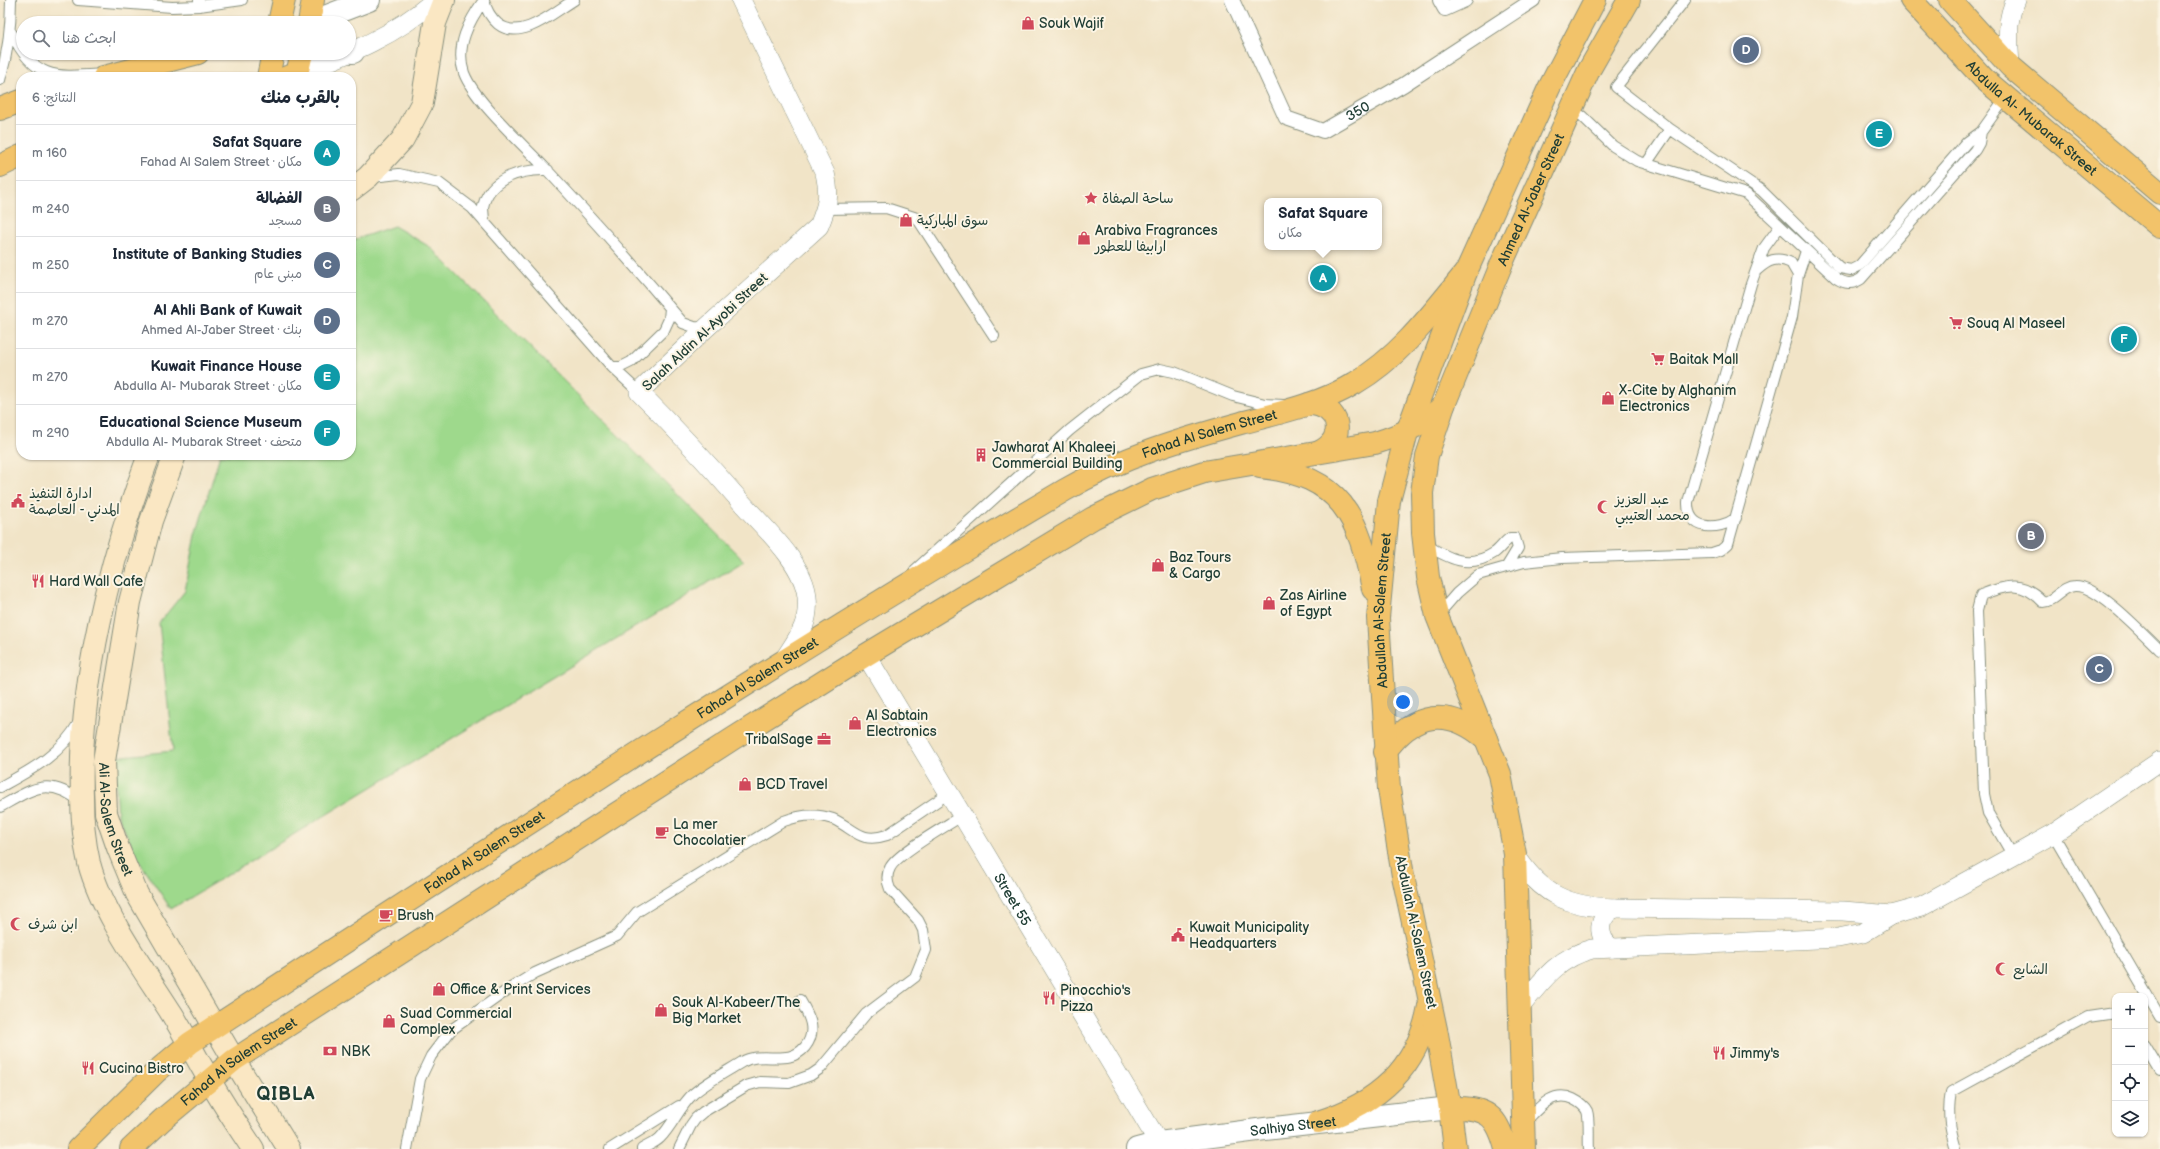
<!DOCTYPE html>
<html lang="ar">
<meta charset="utf-8">
<style>
body{margin:0;font-family:"Balsamiq Sans","Playpen Sans Arabic",sans-serif;background:#f2f2f3;color:#1f2937;direction:rtl}
.controls{position:absolute;right:12px;bottom:12px;display:grid;overflow:hidden;border-radius:8px;box-shadow:0 1px 3px #0004}
.controls button{width:36px;height:36px;display:grid;place-items:center;padding:0;border:0;border-bottom:1px solid #e0e1e3;background:#fff;color:#1f2937;font:20px sans-serif}
.you{position:absolute;left:1403px;top:702px;width:14px;height:14px;margin:-10px;border:3px solid #fff;border-radius:50%;background:#1a73e8;box-shadow:0 0 0 6px #1a73e833}
.badge{display:grid;place-items:center;width:26px;height:26px;border-radius:50%;background:#d1495b;color:#fff;font-size:13px;font-weight:700}
.pin{position:absolute;translate:-50% -50%;border:2px solid #fff;box-shadow:0 1px 4px #0006}
.popup{position:absolute;left:1264px;top:198px;width:118px;height:52px;box-sizing:border-box;display:grid;place-content:center;border-radius:8px;background:#fff;filter:drop-shadow(0 1px 3px #0005);font-size:13px;white-space:nowrap;color:#747a83}
.popup b{font-size:15px;color:#1f2937}
.popup::after{content:'';position:absolute;left:50%;top:100%;margin-left:-8px;border:8px solid transparent;border-top-color:#fff}
.list{margin:0;padding:0;list-style:none}
h2{display:flex;justify-content:space-between;align-items:center;height:52px;margin:0;padding:0 16px;font-size:17px}
h2 small{font-size:13px;font-weight:400;color:#747a83}
.list li{display:grid;grid-template-columns:26px 1fr auto;gap:12px;align-items:center;box-sizing:border-box;height:56px;padding:0 16px;border-top:1px solid #e0e1e3}
.list b{display:block;font-size:15px;white-space:nowrap}
.list p{margin:0;font-size:13px;white-space:nowrap;color:#747a83}
.list em{font-size:13px;font-style:normal;color:#747a83}
.icon{flex:none;width:22px;height:22px;fill:none;stroke:currentColor;stroke-width:2;stroke-linecap:round;stroke-linejoin:round}
.map{position:relative;flex:none;width:2160px;height:1149px;overflow:hidden;direction:ltr}
.search{position:absolute;background:#fff;box-shadow:0 1px 3px #0004;left:16px;top:16px;width:340px;height:44px;display:flex;align-items:center;gap:10px;box-sizing:border-box;padding:0 14px;border-radius:22px;color:#747a83;font-size:15px}
.panel{position:absolute;background:#fff;box-shadow:0 1px 3px #0004;left:16px;top:72px;width:340px;height:388px;border-radius:16px;direction:rtl}
.map>svg:first-child{display:block}
.green{fill:#9ed98c;stroke:#5e8b60}
.lines{fill:none;stroke-linecap:round;stroke-linejoin:round}
.service-casing{stroke:#88907e;stroke-width:12}
.pedestrian-casing{stroke:#88907e;stroke-width:16}
.minor-casing{stroke:#88907e;stroke-width:20}
.tertiary-casing{stroke:#88907e;stroke-width:24}
.secondary-casing{stroke:#88907e;stroke-width:24}
.primary-casing{stroke:#88907e;stroke-width:24}
.service{stroke:#fff;stroke-width:10}
.pedestrian{stroke:#fff;stroke-width:14}
.minor{stroke:#fff;stroke-width:19}
.tertiary{stroke:#fff;stroke-width:22}
.secondary{stroke:#fae7c3;stroke-width:22}
.primary{stroke:#f2c36a;stroke-width:22}
.labels{text-anchor:middle;dominant-baseline:central;stroke-width:4;stroke-linejoin:round;paint-order:stroke}
.poi-label{font-size:14px;fill:#1f3d34;stroke:#fcf5e5;text-anchor:start}
.street-label{font-size:14px;fill:#1f3d34;stroke:#fcf5e5}
.district-label{font-size:18px;font-weight:bold;letter-spacing:1px;fill:#1f3d34;stroke:#fcf5e5}
</style>
<div class="map">
<svg width="2160" height="1149" viewBox="0 0 2160 1149">
<rect width="100%" height="100%" fill="#fcf5e5"/>
<filter id="ink" filterUnits="userSpaceOnUse"><feTurbulence type="fractalNoise" baseFrequency=".025" numOctaves="2"/><feDisplacementMap in="SourceGraphic" scale="8" xChannelSelector="R" yChannelSelector="G"/><feConvolveMatrix kernelMatrix="1 2 1 2 8 2 1 2 1" color-interpolation-filters="sRGB"/></filter>
<filter id="wash" filterUnits="userSpaceOnUse"><feTurbulence type="fractalNoise" baseFrequency=".012" numOctaves="4" result="noise"/><feDisplacementMap in="SourceGraphic" scale="16" xChannelSelector="R" yChannelSelector="G"/><feGaussianBlur stdDeviation="0.9" result="paint"/><feColorMatrix in="noise" values="0 0 0 0 0 0 0 0 0 0 0 0 0 0 0 0 0 1.4 0 .05"/><feComposite in="paint" operator="in"/></filter>
<g filter="url(#wash)">
<rect width="100%" height="100%" fill="#f1e4c7"/>
<path class="green" d="M394 226 430 247 744 561 171 909 137 858 118 815 114 757 173 751 159 623 185 591 196 535 220 455H351V241Z"/>
</g>
<g filter="url(#ink)">
<g class="lines">
<g class="service-casing">
<path id="service" d="M78 0 172 7 199 6V0
M484 0C469 21 455 46 464 73 475 102 524 145 546 169 593 219 639 271 683 323L694 327 706 328
M484 0C486 10 490 17 498 24 521 42 554 12 574 0
M199 6 242 0
M11 32C35 82 57 77 106 74
M0 80C8 53 11 29 11 0
M1570 111 1582 116 1613 146 1637 161 1746 194 1836 278C1845 284 1852 285 1861 279L1975 150 1979 143 1981 132 2006 97
M1670 129 1761 190 1840 268 1851 270 1859 266 1967 142 1981 132
M1646 164 1670 129 1616 87 1685 0
M372 177 399 174 439 183 472 208 612 367 639 392
M826 209 886 208 917 218 994 336
M484 222C484 217 483 211 483 207 489 177 523 169 548 170
M1757 270C1768 260 1777 256 1791 263L1798 275
M612 367H621L631 362 664 330 669 319 670 308
M1736 518C1718 531 1687 531 1688 502L1751 284 1764 248 1780 226
M1424 544C1448 558 1468 570 1494 553 1500 549 1504 542 1510 538H1515L1518 548 1507 566
M915 570 1070 430 1141 374 1160 369 1174 372 1233 396 1265 404 1283 405
M1437 616 1457 593 1478 575 1524 562 1562 558 1712 553 1721 550 1728 544 1792 317 1798 275 1806 251
M0 787C31 770 61 755 79 722
M0 807C32 789 48 776 81 802
M2053 834 2160 1017
M2013 856 1988 813 1984 794 1977 611 1981 595C2006 585 2023 580 2043 602 2054 602 2062 586 2075 586 2098 585 2143 634 2160 650
M2145 1045 2160 1070
M1524 1123C1538 1109 1552 1089 1573 1099 1579 1102 1584 1105 1587 1111 1590 1119 1588 1140 1589 1149
M407 1149 420 1079 431 1056 451 1030 506 991 535 973 617 936 637 912 784 821C800 815 816 813 833 819 855 829 860 844 887 835L949 793
M610 1149 679 1106
M642 1149C648 1145 655 1143 660 1138 673 1125 679 1107 693 1094 707 1082 726 1072 742 1062 763 1050 788 1067 805 1047 818 1031 809 1015 800 1000
M679 1149 691 1125 696 1118 703 1112 746 1086 760 1082 789 1083 811 1075 821 1068 866 1014 915 977 926 950 923 930 918 920 890 889C887 882 886 875 890 868 896 854 948 825 963 815
M1956 1149C1950 1129 1947 1113 1951 1092L2088 1017 2115 1013"/>
</g>
<g class="pedestrian-casing">
<g id="pedestrian">
<path id="s1" d="M1232 0 1286 118 1323 131 1403 85 1533 0"/>
<path d="M1440 0 1445 9 1465 0"/>
</g>
</g>
<g class="minor-casing">
<g id="minor">
<path d="M741 0 825 173C830 196 828 204 819 226L706 328 639 392C675 428 709 465 742 503 764 528 804 563 807 597 810 626 796 640 782 663"/>
<path d="M2010 66C2009 43 2005 21 2016 0"/>
<path d="M297 74C348 54 393 37 435 0"/>
<path id="s2" d="M866 655 1159 1143"/>
<path d="M1515 854C1541 895 1568 907 1615 908L1843 911 1892 915 1921 907 2053 834 2160 761"/>
<path d="M1612 948C1596 937 1597 917 1615 908"/>
<path d="M1520 1007C1542 981 1557 958 1592 949L1838 938 1863 933 1892 915"/>
</g>
</g>
<g class="tertiary-casing">
<g id="tertiary">
<path d="M309 23 369 0"/>
<path d="M349 51 353 52"/>
<path id="s3" d="M1137 1149 1159 1143 1265 1129 1450 1108"/>
</g>
</g>
<g class="secondary-casing">
<g id="secondary">
<path d="M351 190 368 177 403 139 422 103 435 23 444 0"/>
<path d="M149 455C110 558 78 685 82 796 82 818 84 841 89 863 102 913 144 970 172 1014 185 1035 196 1058 209 1079 222 1103 238 1126 253 1149"/>
<path id="s4" d="M175 455 151 521 130 602 104 761 106 813 118 848 137 894 234 1060 289 1149"/>
</g>
</g>
<g class="primary-casing">
<g id="primary">
<path id="s5" d="M1911 0 1984 79 2160 227"/>
<path d="M1950 0 2010 66 2160 193"/>
<path d="M279 23 284 0"/>
<path d="M309 23 313 0"/>
<path d="M104 77 198 53"/>
<path d="M268 77 273 53"/>
<path d="M287 77 297 74 302 53"/>
<path d="M0 109 21 101"/>
<path d="M0 166 21 156"/>
<path d="M1309 404C1341 405 1347 440 1319 452"/>
<path d="M1260 467C1341 475 1359 517 1373 589"/>
<path d="M1385 752C1414 711 1449 707 1486 739"/>
<path d="M1450 1108C1486 1107 1497 1114 1506 1149"/>
<path d="M1318 1122C1377 1104 1418 1069 1429 1006"/>
<path id="s6" d="M78 1149 157 1071 190 1043C479 855 768 665 1065 490 1122 457 1179 440 1241 423 1279 413 1321 404 1355 383 1401 356 1433 312 1466 272"/>
<path id="s7" d="M131 1149 162 1120 234 1060 734 738 866 655 1093 518 1152 489 1204 472 1375 443C1402 435 1424 424 1444 405"/>
<path id="s8" d="M1455 1149 1450 1108 1437 1034 1403 876 1389 789 1378 618 1389 501 1407 432 1466 272 1549 88 1595 0"/>
<path id="s9" d="M1524 1149 1515 854 1500 774 1437 616 1428 577 1423 533 1422 493 1427 456 1444 405 1501 265 1589 70 1629 0"/>
</g>
</g>
<use href="#service" class="service"/>
<use href="#pedestrian" class="pedestrian"/>
<use href="#minor" class="minor"/>
<use href="#tertiary" class="tertiary"/>
<use href="#secondary" class="secondary"/>
<use href="#primary" class="primary"/>
</g>
</g>
<defs>
<g id="shop-bare" transform="scale(1.08)"><path d="M-5-2.5h2.3a2.7 3.5 0 0 1 5.4 0H5L5.5 6h-11ZM-1.5-2.5h3a1.5 2.3 0 0 0-3 0Z" fill="#d1495b" stroke="#fcf5e5" stroke-width="2.5" paint-order="stroke"/></g>
<g id="sight-bare" transform="scale(1.08)"><path d="M0-6L1.8-2.2L6-1.7L2.9 1.2L3.7 5.4L0 3.3L-3.7 5.4L-2.9 1.2L-6-1.7L-1.8-2.2Z" fill="#d1495b" stroke="#fcf5e5" stroke-width="2.5" paint-order="stroke"/></g>
<g id="supermarket-bare" transform="scale(1.08)"><path d="M-6-5.5h2.5l.6 2H6L4.5 2H-2.5L-4.4-4H-6ZM-1.5 3.2a1.3 1.3 0 1 0 .1 0ZM3 3.2a1.3 1.3 0 1 0 .1 0Z" fill="#d1495b" stroke="#fcf5e5" stroke-width="2.5" paint-order="stroke"/></g>
<g id="building-bare" transform="scale(1.08)"><path d="M-4-6H4V6H1V3H-1V6H-4ZM-2.5-4.3h1.7v1.8h-1.7ZM.8-4.3h1.7v1.8H.8ZM-2.5-1h1.7V.8h-1.7ZM.8-1h1.7V.8H.8Z" fill="#d1495b" stroke="#fcf5e5" stroke-width="2.5" paint-order="stroke"/></g>
<g id="civic-bare" transform="scale(1.08)"><path d="M-.6-6.5H3V-4.5H.6V-3L4-1V1h2V6H-6V1h2V-1L-.6-3ZM-1.2 2.5V6h2.4V2.5Z" fill="#d1495b" stroke="#fcf5e5" stroke-width="2.5" paint-order="stroke"/></g>
<g id="mosque-bare" transform="scale(1.08)"><path d="M3.5-4.9A6 6 0 1 0 3.5 4.9A5 5 0 1 1 3.5-4.9Z" fill="#d1495b" stroke="#fcf5e5" stroke-width="2.5" paint-order="stroke"/></g>
<g id="restaurant-bare" transform="scale(1.08)"><path d="M-5-6h1v4h1v-4h1v4h1v-4h1v5L-1.5 .5V6h-2V.5L-5-1ZM5-6V6H3V1.5H1.5Q1.5-4 5-6Z" fill="#d1495b" stroke="#fcf5e5" stroke-width="2.5" paint-order="stroke"/></g>
<g id="office-bare" transform="scale(1.08)"><path d="M-6-3h4V-5.5h4V-3h4V5H-6ZM-1-4.5V-3h2v-1.5ZM-6 0V1H6V0Z" fill="#d1495b" stroke="#fcf5e5" stroke-width="2.5" paint-order="stroke"/></g>
<g id="cafe-bare" transform="scale(1.08)"><path d="M-5.5-4.5H6V0H3Q3 3.5 0 3.5H-2.5Q-5.5 3.5-5.5 0ZM3-3.2v2h1.7v-2ZM-6 4.5H4V6H-6Z" fill="#d1495b" stroke="#fcf5e5" stroke-width="2.5" paint-order="stroke"/></g>
<g id="bank-bare" transform="scale(1.08)"><path d="M-6-4H6V4H-6ZM0-2.3a2.3 2.3 0 1 0 0 4.6a2.3 2.3 0 1 0 0-4.6Z" fill="#d1495b" stroke="#fcf5e5" stroke-width="2.5" paint-order="stroke"/></g>
</defs>
<g fill-rule="evenodd">
<use href="#shop-bare" x="1028" y="23"/>
<use href="#sight-bare" x="1091" y="198"/>
<use href="#shop-bare" x="906" y="220"/>
<use href="#shop-bare" x="1084" y="238"/>
<use href="#supermarket-bare" x="1956" y="323"/>
<use href="#supermarket-bare" x="1658" y="359"/>
<use href="#shop-bare" x="1608" y="398"/>
<use href="#building-bare" x="981" y="455"/>
<use href="#civic-bare" x="18" y="501"/>
<use href="#mosque-bare" x="1604" y="507"/>
<use href="#shop-bare" x="1158" y="565"/>
<use href="#restaurant-bare" x="38" y="581"/>
<use href="#shop-bare" x="1269" y="603"/>
<use href="#shop-bare" x="855" y="723"/>
<use href="#office-bare" x="824" y="739"/>
<use href="#shop-bare" x="745" y="784"/>
<use href="#cafe-bare" x="662" y="832"/>
<use href="#cafe-bare" x="386" y="915"/>
<use href="#mosque-bare" x="17" y="924"/>
<use href="#civic-bare" x="1178" y="935"/>
<use href="#mosque-bare" x="2002" y="969"/>
<use href="#shop-bare" x="439" y="989"/>
<use href="#restaurant-bare" x="1049" y="998"/>
<use href="#shop-bare" x="661" y="1010"/>
<use href="#shop-bare" x="389" y="1021"/>
<use href="#bank-bare" x="330" y="1051"/>
<use href="#restaurant-bare" x="1719" y="1053"/>
<use href="#restaurant-bare" x="88" y="1068"/>
</g>
<g class="labels">
<g class="poi-label">
<text x="1039" y="23">Souk Wajif</text>
<text x="1102" y="198">ساحة الصفاة</text>
<text x="917" y="220">سوق المباركية</text>
<text x="1095" y="230">Arabiva Fragrances<tspan x="1095" dy="16">ارابيفا للعطور</tspan></text>
<text x="1967" y="323">Souq Al Maseel</text>
<text x="1669" y="359">Baitak Mall</text>
<text x="1619" y="390">X-Cite by Alghanim<tspan x="1619" dy="16">Electronics</tspan></text>
<text x="992" y="447">Jawharat Al Khaleej<tspan x="992" dy="16">Commercial Building</tspan></text>
<text x="29" y="493">ادارة التنفيذ<tspan x="29" dy="16">المدني - العاصمة</tspan></text>
<text x="1615" y="499">عبد العزيز<tspan x="1615" dy="16">محمد العتيبي</tspan></text>
<text x="1169" y="557">Baz Tours<tspan x="1169" dy="16">&amp; Cargo</tspan></text>
<text x="49" y="581">Hard Wall Cafe</text>
<text x="1280" y="595">Zas Airline<tspan x="1280" dy="16">of Egypt</tspan></text>
<text x="866" y="715">Al Sabtain<tspan x="866" dy="16">Electronics</tspan></text>
<text x="813" y="739" text-anchor="end">TribalSage</text>
<text x="756" y="784">BCD Travel</text>
<text x="673" y="824">La mer<tspan x="673" dy="16">Chocolatier</tspan></text>
<text x="397" y="915">Brush</text>
<text x="28" y="924">ابن شرف</text>
<text x="1189" y="927">Kuwait Municipality<tspan x="1189" dy="16">Headquarters</tspan></text>
<text x="2013" y="969">الشايع</text>
<text x="450" y="989">Office &amp; Print Services</text>
<text x="1060" y="990">Pinocchio's<tspan x="1060" dy="16">Pizza</tspan></text>
<text x="672" y="1002">Souk Al-Kabeer/The<tspan x="672" dy="16">Big Market</tspan></text>
<text x="400" y="1013">Suad Commercial<tspan x="400" dy="16">Complex</tspan></text>
<text x="341" y="1051">NBK</text>
<text x="1730" y="1053">Jimmy's</text>
<text x="99" y="1068">Cucina Bistro</text>
</g>
<g class="street-label">
<text stroke="none"><textPath href="#s1" startOffset="209">350</textPath></text>
<text stroke="none"><textPath href="#s5" startOffset="169">Abdulla Al- Mubarak Street</textPath></text>
<text stroke="none"><textPath href="#s9" startOffset="985">Ahmed Al-Jaber Street</textPath></text>
<text transform="translate(705 332) rotate(-43)">Salah Aldin Al-Ayobi Street</text>
<text stroke="none"><textPath href="#s6" startOffset="1345">Fahad Al Salem Street</textPath></text>
<text stroke="none"><textPath href="#s8" startOffset="545">Abdullah Al-Salem Street</textPath></text>
<text stroke="none"><textPath href="#s6" startOffset="829">Fahad Al Salem Street</textPath></text>
<text stroke="none"><textPath href="#s4" startOffset="375">Ali Al-Salem Street</textPath></text>
<text stroke="none"><textPath href="#s6" startOffset="505">Fahad Al Salem Street</textPath></text>
<text stroke="none"><textPath href="#s2" startOffset="285">Street 55</textPath></text>
<text transform="translate(1416 932) rotate(78)">Abdullah Al-Salem Street</text>
<text stroke="none"><textPath href="#s7" startOffset="139">Fahad Al Salem Street</textPath></text>
<text stroke="none"><textPath href="#s3" startOffset="158">Salhiya Street</textPath></text>
</g>
<g class="district-label">
<text x="286" y="1094">QIBLA</text>
</g>
</g>
</svg>
<div class="controls">
<button>+</button>
<button>−</button>
<button><svg class="icon" aria-label="locate" viewBox="0 0 24 24"><circle cx="12" cy="12" r="6"/><path d="M12 2v4M12 18v4M2 12h4M18 12h4"/></svg></button>
<button><svg class="icon" aria-label="layers" viewBox="0 0 24 24"><path d="M12 4l9 5-9 5-9-5zM3 14l9 5 9-5"/></svg></button>
</div>
<div class="you"></div>
<div class="pin badge" style="left:1323px;top:278px;background:#0f9aa8">A</div>
<div class="popup"><b>Safat Square</b>مكان</div>
<div class="pin badge" style="left:2031px;top:536px;background:#6b7280">B</div>
<div class="pin badge" style="left:2099px;top:669px;background:#5c6f8a">C</div>
<div class="pin badge" style="left:1746px;top:50px;background:#5c6f8a">D</div>
<div class="pin badge" style="left:1879px;top:134px;background:#0f9aa8">E</div>
<div class="pin badge" style="left:2124px;top:339px;background:#0f9aa8">F</div>
<div class="search"><svg class="icon" aria-label="search" viewBox="0 0 24 24"><circle cx="10" cy="10" r="6"/><path d="M15 15l6 6"/></svg>ابحث هنا</div>
<section class="panel">
<h2>بالقرب منك<small>النتائج: 6</small></h2>
<ul class="list">
<li><span class="badge" style="background:#0f9aa8">A</span><div><b>Safat Square</b><p>مكان · Fahad Al Salem Street</p></div><em>160 m</em></li>
<li><span class="badge" style="background:#6b7280">B</span><div><b>الفضالة</b><p>مسجد</p></div><em>240 m</em></li>
<li><span class="badge" style="background:#5c6f8a">C</span><div><b>Institute of Banking Studies</b><p>مبنى عام</p></div><em>250 m</em></li>
<li><span class="badge" style="background:#5c6f8a">D</span><div><b>Al Ahli Bank of Kuwait</b><p>بنك · Ahmed Al-Jaber Street</p></div><em>270 m</em></li>
<li><span class="badge" style="background:#0f9aa8">E</span><div><b>Kuwait Finance House</b><p>مكان · Abdulla Al- Mubarak Street</p></div><em>270 m</em></li>
<li><span class="badge" style="background:#0f9aa8">F</span><div><b>Educational Science Museum</b><p>متحف · Abdulla Al- Mubarak Street</p></div><em>290 m</em></li>
</ul>
</section>
</div>
